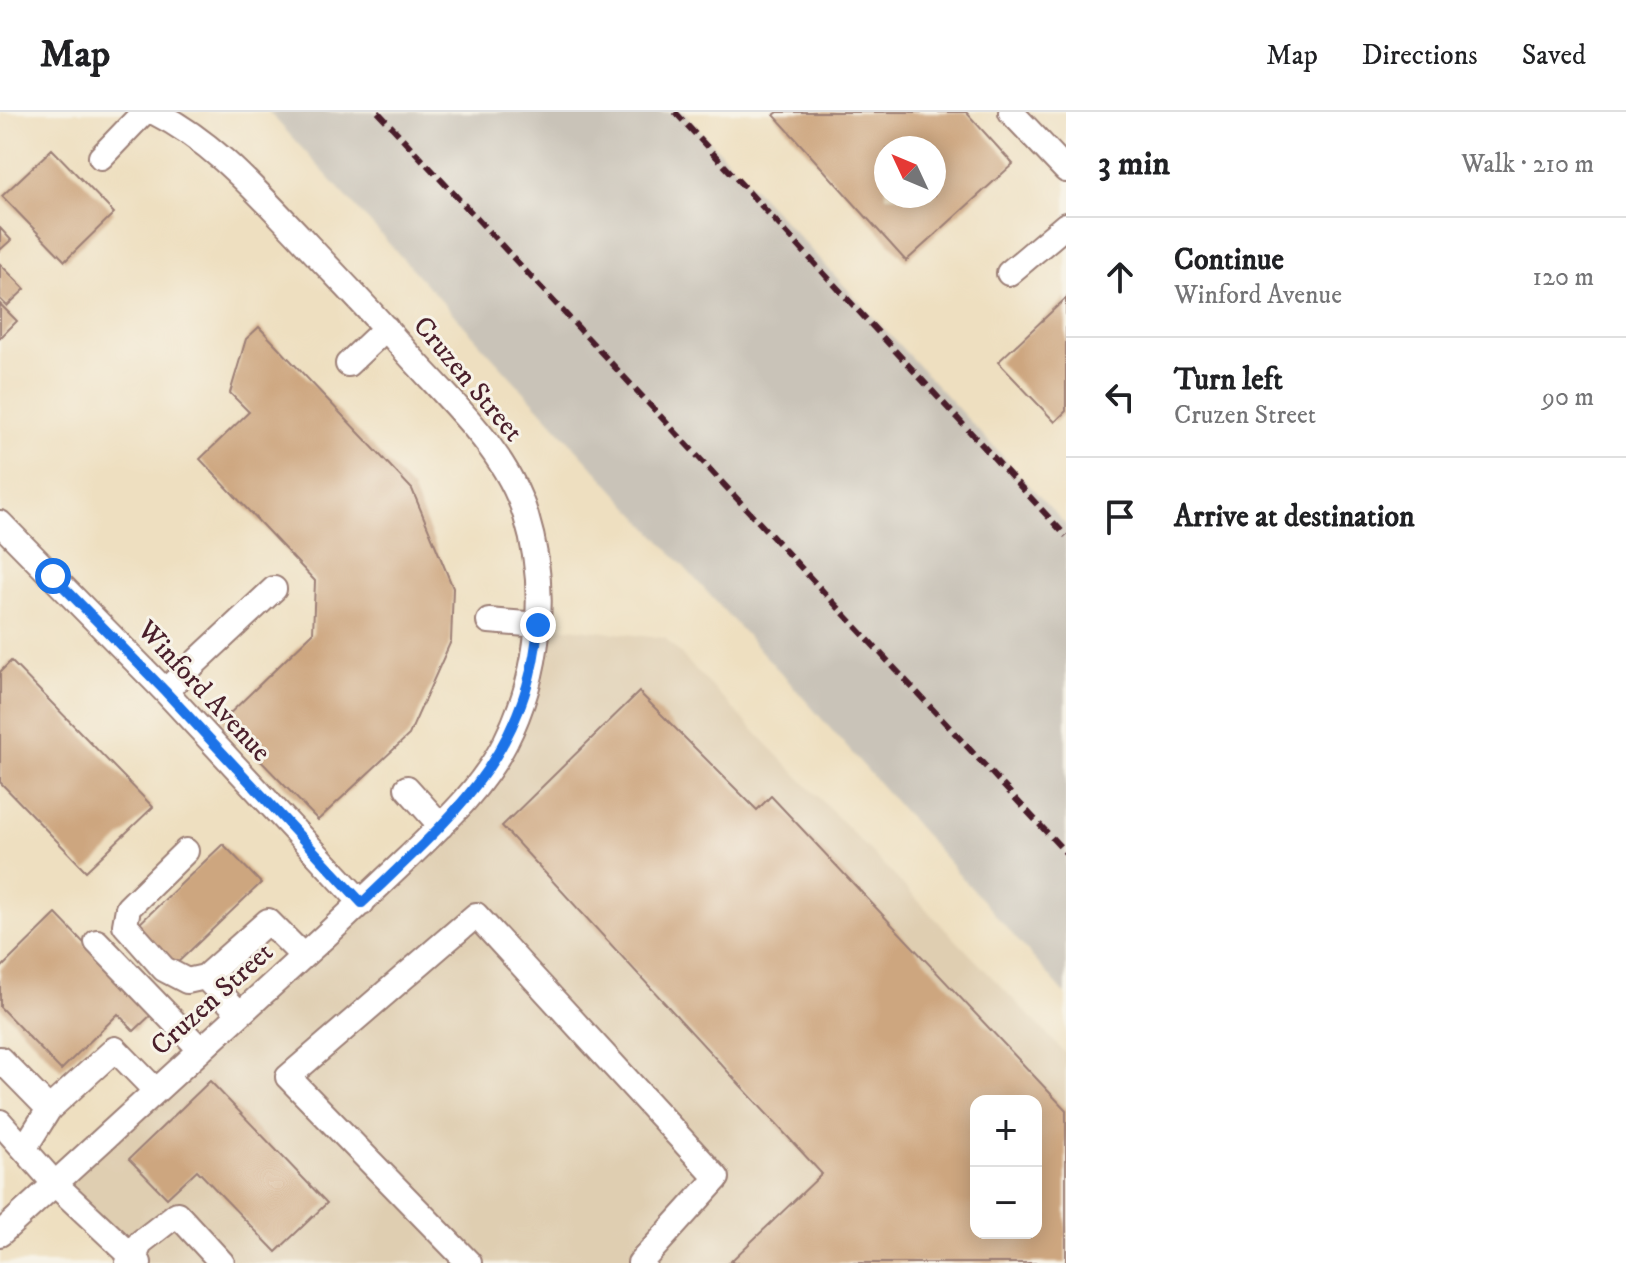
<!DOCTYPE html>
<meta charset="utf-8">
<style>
body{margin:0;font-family:"IM FELL DW Pica",serif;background:#f2f2f2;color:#202124}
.controls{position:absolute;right:24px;bottom:24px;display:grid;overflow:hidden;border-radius:16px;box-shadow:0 4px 20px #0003}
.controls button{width:72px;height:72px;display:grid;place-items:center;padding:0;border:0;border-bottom:2px solid #e0e0e0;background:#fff;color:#202124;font:40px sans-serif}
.compass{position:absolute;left:874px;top:24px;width:72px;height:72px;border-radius:50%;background:#fff;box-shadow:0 4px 20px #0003;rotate:314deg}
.stop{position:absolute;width:24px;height:24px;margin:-18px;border:6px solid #1a73e8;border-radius:50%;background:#fff}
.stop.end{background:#1a73e8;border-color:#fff;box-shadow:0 2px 8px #0008}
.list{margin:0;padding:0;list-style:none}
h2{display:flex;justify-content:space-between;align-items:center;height:104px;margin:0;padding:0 32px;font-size:34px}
h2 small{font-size:26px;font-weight:400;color:#757577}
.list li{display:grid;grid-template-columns:52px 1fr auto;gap:24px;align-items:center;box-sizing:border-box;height:120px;padding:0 32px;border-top:2px solid #e0e0e0}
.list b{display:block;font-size:30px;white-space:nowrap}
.list p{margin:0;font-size:26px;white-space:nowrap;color:#757577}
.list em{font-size:26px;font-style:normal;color:#757577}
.icon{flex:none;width:44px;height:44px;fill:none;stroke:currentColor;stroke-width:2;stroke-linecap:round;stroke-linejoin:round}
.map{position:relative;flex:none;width:1066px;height:1151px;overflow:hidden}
header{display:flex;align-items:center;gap:48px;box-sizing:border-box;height:112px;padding:0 40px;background:#fff;border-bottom:2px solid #e0e0e0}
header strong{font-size:38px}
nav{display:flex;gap:44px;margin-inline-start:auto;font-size:28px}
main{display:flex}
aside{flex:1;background:#fff}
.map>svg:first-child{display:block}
.built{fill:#dfceb1;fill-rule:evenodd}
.industrial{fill:#c9c3b8}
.building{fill:#cda67f;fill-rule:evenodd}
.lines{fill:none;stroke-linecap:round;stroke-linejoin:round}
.minor-casing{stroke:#9c7f76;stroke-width:28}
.minor{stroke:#fff;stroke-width:24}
.rail{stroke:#4a1f2b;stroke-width:6;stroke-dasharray:12 6;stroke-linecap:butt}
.route{stroke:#1a73e8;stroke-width:10}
.labels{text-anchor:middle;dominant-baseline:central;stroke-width:6;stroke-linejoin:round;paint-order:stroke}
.street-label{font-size:28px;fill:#4a1f2b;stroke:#f7f3e8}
</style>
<header>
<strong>Map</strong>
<nav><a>Map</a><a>Directions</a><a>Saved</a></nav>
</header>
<main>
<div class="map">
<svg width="1066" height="1151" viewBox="0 0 1066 1151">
<rect width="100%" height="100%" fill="#f7f3e8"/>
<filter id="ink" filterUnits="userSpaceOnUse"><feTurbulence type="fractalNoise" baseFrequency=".0125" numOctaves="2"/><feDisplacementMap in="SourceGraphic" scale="16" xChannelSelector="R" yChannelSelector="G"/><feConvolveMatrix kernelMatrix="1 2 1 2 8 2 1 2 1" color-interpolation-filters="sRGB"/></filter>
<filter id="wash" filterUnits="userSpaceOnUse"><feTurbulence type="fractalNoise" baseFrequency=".006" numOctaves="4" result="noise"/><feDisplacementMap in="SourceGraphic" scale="32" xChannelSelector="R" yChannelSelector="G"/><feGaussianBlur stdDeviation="1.8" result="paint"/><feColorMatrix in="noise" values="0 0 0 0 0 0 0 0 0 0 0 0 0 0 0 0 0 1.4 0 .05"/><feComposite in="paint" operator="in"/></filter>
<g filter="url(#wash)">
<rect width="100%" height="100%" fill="#eedfc0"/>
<path class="built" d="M538 513 665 526 1066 942V1151H139L55 1072 484 665ZM976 989H1036V1121H976Z"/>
<path class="industrial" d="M269 0H683L1066 413V883L791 572Z"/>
<g id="blocks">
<path class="building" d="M778 0H966L1013 52 906 149 774 3ZM886 36H934V84H886Z
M52 37 114 101 65 149 2 84Z
M0 116 11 128 0 138Z
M0 152 25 177 7 194 0 187Z
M1066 186V299L1055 310 998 250Z
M0 192 17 209 0 226Z
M259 215 412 377 453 476 451 529 409 623 318 708 222 609 313 521 315 469 200 347 249 300 230 281 246 227Z
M11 549 153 695 86 759 0 670V560Z
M639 580 757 698 771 684 1066 998V1151H729L822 1062 502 714ZM976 989H1036V1121H976Z
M223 732 261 771 174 854 136 815Z
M56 802 152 902 134 919 118 902 61 958 0 895V857Z
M210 969 327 1091 276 1140 197 1058 167 1086 129 1047Z"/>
</g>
</g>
<g filter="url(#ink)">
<use href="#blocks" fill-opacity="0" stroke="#9c7f76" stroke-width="2"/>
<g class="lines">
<g class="minor-casing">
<path id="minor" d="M1011 0 1066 58
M101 45 144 0
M1009 161 1066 113
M348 252 386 216
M0 411 165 579 362 791
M489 509 538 513
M165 579 274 477
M407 676 441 714
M186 739 128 796 125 813 164 857 187 869 205 865
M97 830 201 938
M240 902 205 865 268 809 303 844
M0 947 49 997 115 937 156 979
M0 1010 55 1072 139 1151
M24 1037 49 997
M0 1122C104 1027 207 932 310 838 344 807 376 776 409 745 445 710 482 676 505 631 540 562 549 478 526 404 507 340 452 291 408 242 374 202 337 165 301 126 255 78 214 30 154 0
M128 1151 134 1145 141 1130 177 1102 222 1151
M469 1151 288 965 476 803 717 1066 640 1151"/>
</g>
<use href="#minor" class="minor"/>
<path class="rail" d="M378 0 1066 741
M675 0 1066 424"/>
</g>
</g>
<g class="lines" filter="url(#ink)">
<path class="route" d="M53 464 165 579 362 791C449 707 528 643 538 513"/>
</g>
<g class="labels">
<g class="street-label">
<text transform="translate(468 267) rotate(50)">Cruzen Street</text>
<text transform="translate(204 579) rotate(47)">Winford Avenue</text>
<text transform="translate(212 887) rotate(-42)">Cruzen Street</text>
</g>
</g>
</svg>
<div class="controls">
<button>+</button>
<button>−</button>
</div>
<svg class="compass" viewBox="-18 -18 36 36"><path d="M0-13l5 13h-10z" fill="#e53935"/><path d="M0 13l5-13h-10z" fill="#757577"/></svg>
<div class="stop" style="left:53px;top:464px"></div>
<div class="stop end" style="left:538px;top:513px"></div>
</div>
<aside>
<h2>3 min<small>Walk · 210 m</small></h2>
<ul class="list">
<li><svg class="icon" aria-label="ahead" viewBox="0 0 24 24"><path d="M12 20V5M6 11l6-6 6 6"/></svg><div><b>Continue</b><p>Winford Avenue</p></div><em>120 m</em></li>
<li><svg class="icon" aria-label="left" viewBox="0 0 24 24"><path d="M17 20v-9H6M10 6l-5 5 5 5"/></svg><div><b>Turn left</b><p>Cruzen Street</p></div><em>90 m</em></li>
<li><svg class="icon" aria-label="arrive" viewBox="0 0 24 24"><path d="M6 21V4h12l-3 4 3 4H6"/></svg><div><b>Arrive at destination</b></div></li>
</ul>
</aside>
</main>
